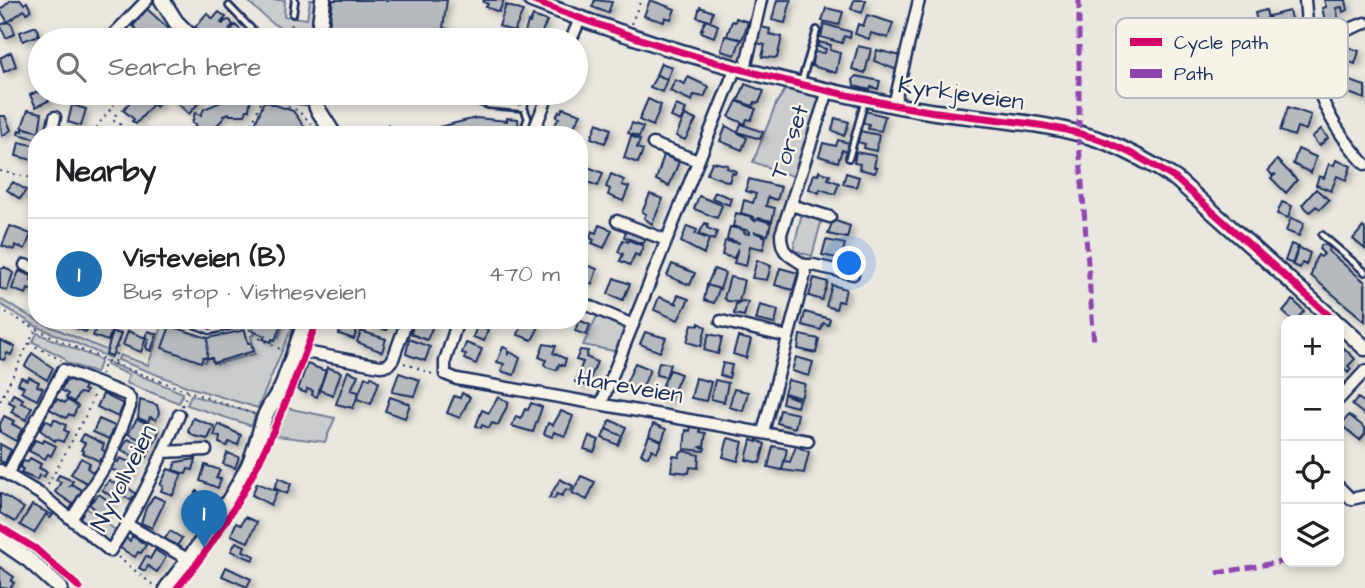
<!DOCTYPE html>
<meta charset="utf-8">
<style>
body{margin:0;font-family:"Architects Daughter",sans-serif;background:#f6f6f6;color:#202124}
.controls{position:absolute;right:21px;bottom:21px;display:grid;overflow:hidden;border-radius:14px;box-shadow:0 4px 10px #0003}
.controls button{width:63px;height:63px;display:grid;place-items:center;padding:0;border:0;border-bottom:2px solid #e0e0e0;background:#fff;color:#202124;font:35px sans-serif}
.you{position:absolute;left:850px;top:264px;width:24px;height:24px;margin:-18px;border:5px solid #fff;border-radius:50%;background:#1a73e8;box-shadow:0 0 0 10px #1a73e833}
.badge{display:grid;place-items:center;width:46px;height:46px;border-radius:50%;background:#1f6fb2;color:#fff;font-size:23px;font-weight:700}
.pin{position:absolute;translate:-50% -58px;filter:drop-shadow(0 2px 4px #0008)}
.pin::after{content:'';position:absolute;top:37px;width:24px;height:21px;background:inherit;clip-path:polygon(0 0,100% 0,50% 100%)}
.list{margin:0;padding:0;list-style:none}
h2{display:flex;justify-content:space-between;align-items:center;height:91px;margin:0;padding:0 28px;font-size:30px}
h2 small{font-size:23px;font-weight:400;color:#757577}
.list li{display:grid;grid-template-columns:46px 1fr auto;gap:21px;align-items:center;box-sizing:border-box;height:112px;padding:0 28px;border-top:2px solid #e0e0e0}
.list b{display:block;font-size:26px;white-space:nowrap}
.list p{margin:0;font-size:23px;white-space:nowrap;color:#757577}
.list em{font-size:23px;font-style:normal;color:#757577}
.icon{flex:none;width:38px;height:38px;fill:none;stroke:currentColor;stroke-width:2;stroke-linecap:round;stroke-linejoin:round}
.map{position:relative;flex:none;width:1365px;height:588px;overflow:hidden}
.search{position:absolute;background:#fff;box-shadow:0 4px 10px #0003;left:28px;top:28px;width:560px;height:77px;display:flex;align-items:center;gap:18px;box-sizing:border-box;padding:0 24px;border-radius:38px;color:#757577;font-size:26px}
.panel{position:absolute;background:#fff;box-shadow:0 4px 10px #0003;left:28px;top:126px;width:560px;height:203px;border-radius:28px}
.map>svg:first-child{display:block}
.green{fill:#cbcccd;stroke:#737e96;stroke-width:2}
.building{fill:#b6babf;stroke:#1b2f5e;stroke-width:2;filter:url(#shadow)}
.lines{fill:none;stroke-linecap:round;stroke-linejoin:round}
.lane-casing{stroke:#1b2f5e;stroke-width:10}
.street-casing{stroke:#1b2f5e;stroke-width:15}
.secondary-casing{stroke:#1b2f5e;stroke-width:19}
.path{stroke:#1b2f5e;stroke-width:2;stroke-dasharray:2 5;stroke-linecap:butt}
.lane{stroke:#f7f3e8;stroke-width:4.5}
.street{stroke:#f7f3e8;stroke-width:10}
.secondary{stroke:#f7f3e8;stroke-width:14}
.quiet{stroke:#8e44ad;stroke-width:5;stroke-dasharray:10 5;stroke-linecap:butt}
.cycleway-casing{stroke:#f7f3e8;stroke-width:11}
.cycleway{stroke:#d6006c;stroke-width:7}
.labels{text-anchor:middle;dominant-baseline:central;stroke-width:5;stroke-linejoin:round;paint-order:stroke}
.street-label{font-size:24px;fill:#1b2f5e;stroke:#f7f3e8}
.key{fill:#f7f3e8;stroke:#b5b8bf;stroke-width:2}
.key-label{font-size:19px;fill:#1b2f5e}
</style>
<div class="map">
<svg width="1365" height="588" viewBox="0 0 1365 588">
<defs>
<filter id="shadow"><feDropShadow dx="3.5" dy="3.5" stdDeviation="3.5" flood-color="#0004"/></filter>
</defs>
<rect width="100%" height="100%" fill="#eae7e0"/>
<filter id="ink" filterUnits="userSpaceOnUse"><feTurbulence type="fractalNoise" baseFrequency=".0143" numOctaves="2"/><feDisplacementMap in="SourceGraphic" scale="14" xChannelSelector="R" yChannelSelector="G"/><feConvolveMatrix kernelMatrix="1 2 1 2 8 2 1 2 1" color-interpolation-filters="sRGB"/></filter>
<g filter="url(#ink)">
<path class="green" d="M247 0H285L284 16 307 19 310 0H316L309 35C278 32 268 21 247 0Z
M789 84 820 99 795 177 753 162 776 104Z
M802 213 822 219 812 256 793 250Z
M0 299 40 322 113 353 110 358 36 326 0 304Z
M600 310 628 324 619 352 583 345Z
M285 320H295L258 408 192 388 118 360 120 355 148 365 164 321 175 324 166 347 205 362 208 356 216 357 217 364 255 354 251 336 260 330 279 337Z
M37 333 101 360 96 373 67 363 63 357 33 342Z
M107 362 183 393 179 403 126 383 129 375 106 365Z
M191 395 255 414 252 426 187 405Z
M287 408 335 418 325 442 276 436Z
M85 507 118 532 112 540 105 542 83 524 80 515Z"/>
<path class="building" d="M11 0H21L24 4 27 2 31 10 27 13 24 10 8 22 0 10Z
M333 0H447L443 28 461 32 459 40H344L327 38Z
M484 0H504L499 12 486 7 488 4 483 2Z
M595 0 612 2 608 13 592 7Z
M650 0 675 9 671 19 665 17 664 22 644 16Z
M777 0H791L785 23 772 20Z
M854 0H866L862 13 851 9Z
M1324 0H1346L1348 10 1343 12 1342 7 1336 8 1339 21 1326 24 1322 8 1326 7Z
M506 5 523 11 514 32 499 26Z
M700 7 713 12 710 21 697 17Z
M826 8 843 12 839 25 822 21Z
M147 9 168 28 165 40H144L141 38 143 36 133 26Z
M1266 10 1268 19 1263 20 1265 26 1256 28 1255 23 1257 21 1255 13Z
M1289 11 1292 23 1272 28 1269 16Z
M219 12 226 17 221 23 223 24 225 21 230 20 233 25 229 29 231 31 235 25 250 38 249 40H211L195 27 207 13 213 19Z
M867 15 893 23 888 38 871 33 869 39 855 34 858 24 863 26Z
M533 16 547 21 538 40 524 36 528 22 530 23Z
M736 18 748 22 742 40 727 36 732 21 735 22Z
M706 20 718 25 714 37 701 32 703 29H701Z
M8 22 12 25 15 34 6 38 0 25Z
M824 24 851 32 850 38 844 36 842 43 821 37Z
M36 26 39 35 23 41 20 32Z
M761 27 770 29 769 34 782 37 777 58 762 57 765 45 757 43Z
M79 29 84 40H63L61 36Z
M725 36 741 39 735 55 721 51Z
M819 42 831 45 830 50 840 53 836 73 812 66 813 52 825 53 826 49 818 47Z
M1340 44 1359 51 1355 64 1335 57Z
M858 46 871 49 865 73 852 69Z
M877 50 901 56 897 70 874 61Z
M11 52 16 66 4 72 0 58Z
M661 63 672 67 667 79 656 75Z
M657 75 667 79 662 92 650 87Z
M856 76 880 81 878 89 871 87 870 90 854 86 853 79Z
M688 77 709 87 704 97 694 95 692 101 670 91 675 80 685 84Z
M1347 80 1365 86V99L1343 91Z
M745 84 764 91 759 103 755 102 753 106 738 101Z
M40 90V93H49L52 99 36 107 30 95Z
M137 93H156L163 98 156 107 153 104 136 124 132 121 134 119 123 110Z
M167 93H195L202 99 189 114Z
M242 93 251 96 249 110H247L245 115H230L229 113 223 116 224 118 216 126 215 135H192L196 124 192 123 195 113 201 115 204 109Z
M487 93H519L518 100 516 102 487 99Z
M648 99 661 105 653 126 639 120Z
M264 101 293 111 306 129 299 135H251Z
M737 101 756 109 751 120 747 119 745 124 729 117Z
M72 105 86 109 81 126 68 122Z
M676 105 686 109 681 121 671 117Z
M1288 107 1311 115 1306 130 1297 127 1294 136 1280 131Z
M563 108 581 114 571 131 554 126 559 118 556 117 559 111 561 112Z
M28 110 42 113 39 132 22 127Z
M865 111 885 116 881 131 868 129 869 124 863 123Z
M685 115 696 120 685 140 676 136Z
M0 116H5L11 130 2 136Z
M476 118 507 121V118L518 119 519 135H417L428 130 429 134 440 132 439 127Z
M835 118 849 122 844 136 832 130Z
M597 123 611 129 605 143 591 138Z
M632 123 643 127 639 137 628 133Z
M741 124 763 132 760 139 738 132Z
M726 126 747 138 742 150 720 141Z
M23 128 41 132 40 135H37V139L18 134 19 130 23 131Z
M1321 129 1328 138 1319 146 1312 137Z
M860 131 879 135 876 151 864 148 865 144 858 142Z
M631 136 640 140 637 148 643 150 638 163 624 158Z
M838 140 849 143 847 152 842 150 838 162 819 156 823 143 836 146Z
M19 142 37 146 33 160 16 156Z
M1298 149 1316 157 1311 173 1293 164Z
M856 152 876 156 874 167 877 168 875 173 859 169 860 164 854 163Z
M664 155 679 162 669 186 656 180Z
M1277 160 1297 180 1286 193 1271 178 1276 174 1272 175 1268 170Z
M1336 160 1351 166 1346 180 1337 176 1331 191 1316 185 1319 176 1324 178 1329 164 1334 165Z
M712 162 728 165 727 168 736 171 735 174 732 173 729 182 707 174Z
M583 165 603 173 598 186 579 179Z
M819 171 830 175 828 179 839 183 835 194 820 189 819 193 809 189 814 174 818 175Z
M846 173 859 177 856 187 843 184Z
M611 174 624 180 622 185 629 187 623 201 608 195 610 189 606 187Z
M749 179 781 187 777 200 768 197 766 206 775 208 772 221 759 218 755 221 754 217 741 213 744 200 753 203 756 194 746 191Z
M13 182 26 190 20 199 7 190Z
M1316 189 1329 200 1320 209 1316 206 1310 212 1302 205Z
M715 192 731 198 729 205 712 198Z
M650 194 663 199 652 224 644 218 646 214 642 212Z
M699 196 722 205 717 218 694 209Z
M1282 202 1292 206 1288 218 1277 214Z
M736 213 749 216 755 221 759 219 771 223 768 235 754 232 766 237 763 249 750 246 746 266 734 263 738 248 734 258 722 255 725 241 740 243 727 239 730 227 744 230V233L749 234V231L733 226Z
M1291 218 1304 223 1299 236 1286 231Z
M833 220 850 226 847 238 828 234Z
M705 223 708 224 707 228 717 232 714 240 699 234Z
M599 225 612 230 604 248 592 243 594 240 590 238 592 231 596 233Z
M10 226 31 234 25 249 15 245 14 250 2 246Z
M687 226 697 230 695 234 709 239 704 254 681 242Z
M1363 227 1365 229V249L1353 239Z
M631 230 647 237 643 244 624 237 626 231Z
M623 240 628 242 629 240 643 246 639 256 635 254 630 265 620 261 623 254 618 252Z
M826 240 845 244 841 259 822 255Z
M1291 244 1299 247 1293 264 1285 261Z
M1321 245H1326L1330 248 1328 251 1365 282V321L1311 276 1315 260 1318 255 1321 257 1324 254 1320 250Z
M1298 247 1310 253 1306 265 1302 263 1300 268 1292 265Z
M757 260 771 266 767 280 752 278Z
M584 264 597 269 592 284 579 279Z
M672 264 695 273 690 285 667 276Z
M5 267 13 273 7 291 0 288V270Z
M780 268 798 273 793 290 775 285Z
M714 269 725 273 720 289 707 285Z
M19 271 32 276 31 280 36 282 33 291 28 289 26 294 12 289Z
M730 277 744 280 739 302 727 301 724 298Z
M614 278 630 284 623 300 608 294Z
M814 278 828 282 822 300 809 296Z
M707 285 719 289 714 303 704 300Z
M832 285 846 289 843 302 838 301 836 309 826 306Z
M678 295 689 299 678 320 654 310 659 297 678 304 675 302Z
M1293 300 1304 311 1296 320 1291 319 1283 312Z
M742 301 748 302 744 316 734 314 736 304Z
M760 305 778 310 775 324 756 320Z
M805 312 830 319 828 325 823 323 821 330 802 325Z
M72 320H91L86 332 70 326Z
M99 320 115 321 108 341 93 336Z
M256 320H283L275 340 272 339 271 342 263 339 265 336 252 331Z
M344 320H360L354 339 339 334Z
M371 320H390L387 330 369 326Z
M417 320 433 326 427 340 411 334 413 324Z
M523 320 539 327 532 340 518 335Z
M579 320 590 325 586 335 575 331Z
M699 323 706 327 701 346 687 342 692 324 699 325Z
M170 326 208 338 207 358 203 357 201 362 162 348Z
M477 326 488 330 484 341 473 337Z
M245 330 248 343H251L254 351 213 363 212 358H207L208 338Z
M128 331 146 338 141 352 123 345Z
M148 331 157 334 151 351 147 349 146 346 149 339 145 337Z
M361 331 386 339 382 352 357 342Z
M113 332 121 334 112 356 106 354Z
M645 332 666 338 660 352 640 344Z
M709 334 722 337 718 354 704 350Z
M800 335 819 339 816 353 798 349Z
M738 337 751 340 746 358 733 354Z
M409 339 430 347 425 361 406 354Z
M0 340 15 347 11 355 7 353 4 360 0 359Z
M466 343 482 349 476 364 464 359 466 354 462 353Z
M544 344 556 346 553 353 566 359 564 366 559 364 557 370 546 367 544 364 546 360 539 357Z
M503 347 508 349V354L510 352 520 358 514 375 501 371 504 364 497 362Z
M1344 348 1355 359 1348 366 1351 369 1348 373 1341 365 1343 363 1339 358V353Z
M580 350 588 351 586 357 597 362 587 386 575 382 583 362 576 360Z
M32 353 53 368 47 380 25 366Z
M796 357 813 362 809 376 792 371Z
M659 362 670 364 666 377 656 375Z
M635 363 650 369 641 392 625 386Z
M723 363 732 365 729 378 720 375Z
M307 364 326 371 317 397 312 395 313 391 307 389 306 393 298 390Z
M327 367 341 372 333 395 319 390Z
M670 370 681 374 669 402 657 397Z
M348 371 358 375 351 390 359 392 353 408 336 404Z
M399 373 420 380 414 396 392 392Z
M371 376 379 382 371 404 357 399 365 377 370 379Z
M21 377 27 380 29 377 39 382 37 386 43 388 37 400 21 392 24 387 18 384Z
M696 378 711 382 706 401 691 398Z
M70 380 85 386 83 390 86 391 85 394 79 393 74 402 66 398 68 394 61 390 65 382Z
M715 380 728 383 724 402 711 399Z
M788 380 805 384 801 398 784 393Z
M734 389 748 392 743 411 729 407Z
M462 393 470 397 460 418 447 413 454 396 460 398Z
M13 394 23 399 21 403 32 407 26 420 11 412 15 405 9 402Z
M103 394 124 404 118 417 97 407Z
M784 394 799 400 797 407 782 403Z
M390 397 410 404 405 418 385 411Z
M498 397 509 402 498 425 492 423 489 428 482 425 481 428 476 426 482 410 489 413Z
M1358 398 1365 403V415L1352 405Z
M57 399 65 403 67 400 78 406 73 416 69 414 66 418 51 410 49 408 51 404 53 405Z
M140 400 157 405 159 413 156 420 150 417 148 422 138 418Z
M531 403 542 407 533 432 512 426 516 416 521 418 525 409 528 410Z
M780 410 798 414 795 428 777 423Z
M561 411 573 416 565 436 554 432 552 437 544 434 548 423 553 425Z
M1349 415 1365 428V434L1360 440 1341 425Z
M4 416 14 421 12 424 22 429 16 441 0 432V424Z
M193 418 214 426 208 439 194 436 188 431Z
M54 419 66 425 64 430 68 432 63 442 56 439 55 441 40 430 46 420 52 424Z
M99 419 115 426 109 439 93 432Z
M137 419 160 429 153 445 128 434Z
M610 420 626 427 622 436 606 429Z
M218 424 241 435 238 445 229 442 227 446 219 443 220 437 214 436Z
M653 424 666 429 662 441 649 436Z
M691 426 700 428V432L706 433 704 446 701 447 705 448 704 451 684 449 686 430 690 431Z
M606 429 622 436 618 445 602 438Z
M84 434 104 444 102 449 107 454 103 461 100 459 99 461 83 453 84 451 81 450 85 443 80 441Z
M589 436 599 440 594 452 584 449Z
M649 436 662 441 657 452 652 449 648 457 641 454Z
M728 438 743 442 738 461 723 457Z
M128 439 150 449 147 457 141 455 139 459 121 450Z
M35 440 43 443 44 440 56 446 51 456 48 454 45 459 29 451Z
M751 440 757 442V440L765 444 760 463 746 460Z
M0 444 11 450 5 463 0 461Z
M773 446 787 449 782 470 768 467Z
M796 446 809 452 804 473 782 470 784 461 790 462Z
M684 451 699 455 698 468 690 467 689 473 671 471 673 456 679 457 680 453Z
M227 453 239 457 235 468 223 464Z
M30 458 41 464 39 468 47 472 44 477 39 475 37 480 21 473 23 469 20 468 23 461 28 462Z
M81 458 90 463 87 468 95 474 87 483 71 474Z
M120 458 136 465 130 478 111 469 115 461 118 462Z
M196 459 193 470 188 469 186 474 173 470 176 462Z
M205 465 220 470 216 478 221 479 218 488 200 481Z
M168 469 182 474 173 495 161 491 163 486 160 485Z
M59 475 73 481 70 486 73 485 82 490 73 504 55 492 61 482 56 480Z
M581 476 595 482 587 500 572 493Z
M279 478 291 484 287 494 274 488Z
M560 479 573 486 570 491 566 489 562 496 557 494 554 499 549 498Z
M109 480 123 489 125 485 136 494 130 500 121 494 117 500 102 490Z
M257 483 277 491 271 505 252 495Z
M197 491 209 498 197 522 183 514Z
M0 493 24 508 15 522 0 513Z
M99 494 113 504 104 517 89 504Z
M154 496 165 501 152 528 141 523 146 508Z
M32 505 53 515 50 518 46 514 34 533 20 525Z
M245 517 257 522 248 542 231 535 236 523 241 525Z
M170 531 182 538 176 547 164 540Z
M132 536 146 545 141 553 138 552 135 557 120 548 126 538 130 541Z
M236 542 245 546 243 551 255 556 253 560 231 551Z
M155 550 166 557 157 572 148 566 145 571 139 568 146 556 150 559Z
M0 567 14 577 11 581 14 583 10 588H0Z
M226 567 251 579 247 587 222 576Z"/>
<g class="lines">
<g class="lane-casing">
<path id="lane" d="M229 6 260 38V40
M293 14 295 0
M801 83 817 30
M474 100 488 105 524 108 528 118 522 135
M524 108 526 93
M849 158 865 100
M1322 235 1365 272"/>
</g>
<g class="street-casing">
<path id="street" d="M1305 0C1311 71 1314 109 1365 164
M108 40 147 0
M571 40 580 19
M1309 45 1365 23
M745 69 761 0
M894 105 919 0
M51 135 55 117
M532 135 549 93
M653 144 698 161
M791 205 830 217
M617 221 666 240
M25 265 37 269
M804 265H813L853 274
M585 304 633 325
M190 320 211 328 244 320
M458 320 445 361V374L457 379 808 441
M721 321 788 337
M295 350 380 366 388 365 393 359 407 320
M1339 399 1365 371
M601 404 736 67
M763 432 805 274 804 265C789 255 781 254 781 234L828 91
M163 452 206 450
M0 470 42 495 110 551C139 508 159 462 179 415
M8 473 63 370 127 395 130 399V407L109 460 72 518
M1339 487 1351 499 1365 496
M128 525 184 557"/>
</g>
<g class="secondary-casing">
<path id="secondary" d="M162 0 176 22 194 40
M531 0C640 42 753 76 866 99 887 104 908 108 929 111 988 120 1050 121 1106 142 1131 152 1154 165 1176 179L1334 320
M318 40 323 0
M273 93 313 97
M313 93 317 108 334 135
M1339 324 1365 348
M277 401 306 320
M0 540 29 560 60 588
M167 588C197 549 226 511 248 467 256 450 259 433 265 416 268 408 274 400 279 392"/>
</g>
<path class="path" d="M631 24 641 0
M290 40 292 22
M199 93 210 102 228 93
M251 93 263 99
M288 107 297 110 312 124
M109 110 116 115 114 121 134 132 146 135
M346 132 354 133 390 124
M95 135 98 125 123 93
M224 135 226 130H249L262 100
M0 171 37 179
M0 309C79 355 168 384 254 414
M249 329 255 336 282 350
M35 331 29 343 61 360
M114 362 124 320
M404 363 435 375
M101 375 105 360
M0 401 29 343
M182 406 188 392
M48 485 87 413 94 394
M118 557 153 585"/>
<use href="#lane" class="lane"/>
<use href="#street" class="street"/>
<use href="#secondary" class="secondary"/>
<path class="quiet" d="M1079 0V143L1094 344
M190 320 211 328 244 320
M1217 573 1286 561"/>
<g class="cycleway-casing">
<path id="cycleway" d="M531 0C640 42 753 76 866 99 887 104 908 108 929 111 988 120 1050 121 1106 142 1131 152 1154 165 1176 179L1334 320
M0 527 36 549 80 588
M177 588C244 511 283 415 317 320"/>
</g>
<use href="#cycleway" class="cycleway"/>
</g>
</g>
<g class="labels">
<g class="street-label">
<text transform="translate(961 94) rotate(8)">Kyrkjeveien</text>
<text transform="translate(790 142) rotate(-72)">Torset</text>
<text transform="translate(630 387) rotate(10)">Hareveien</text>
<text transform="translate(124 478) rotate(-63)">Nyvollveien</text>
</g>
</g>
<rect x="1116" y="18" width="232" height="80" rx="10" class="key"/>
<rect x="1130" y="38" width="32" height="8" fill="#d6006c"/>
<rect x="1130" y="69" width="32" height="9" fill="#8e44ad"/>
<g class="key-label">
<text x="1174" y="49">Cycle path</text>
<text x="1174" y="80">Path</text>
</g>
</svg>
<div class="controls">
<button>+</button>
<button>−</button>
<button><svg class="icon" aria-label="locate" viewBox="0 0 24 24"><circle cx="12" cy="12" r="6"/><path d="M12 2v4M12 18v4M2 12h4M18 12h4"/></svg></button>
<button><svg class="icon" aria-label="layers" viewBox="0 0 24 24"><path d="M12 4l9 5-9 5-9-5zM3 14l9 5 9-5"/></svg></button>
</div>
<div class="you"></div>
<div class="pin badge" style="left:204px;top:548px">1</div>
<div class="search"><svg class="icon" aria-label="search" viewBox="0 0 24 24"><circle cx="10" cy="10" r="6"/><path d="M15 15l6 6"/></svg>Search here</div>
<section class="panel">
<h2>Nearby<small></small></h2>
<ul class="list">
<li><span class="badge">1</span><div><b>Visteveien (B)</b><p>Bus stop · Vistnesveien</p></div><em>470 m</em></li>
</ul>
</section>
</div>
